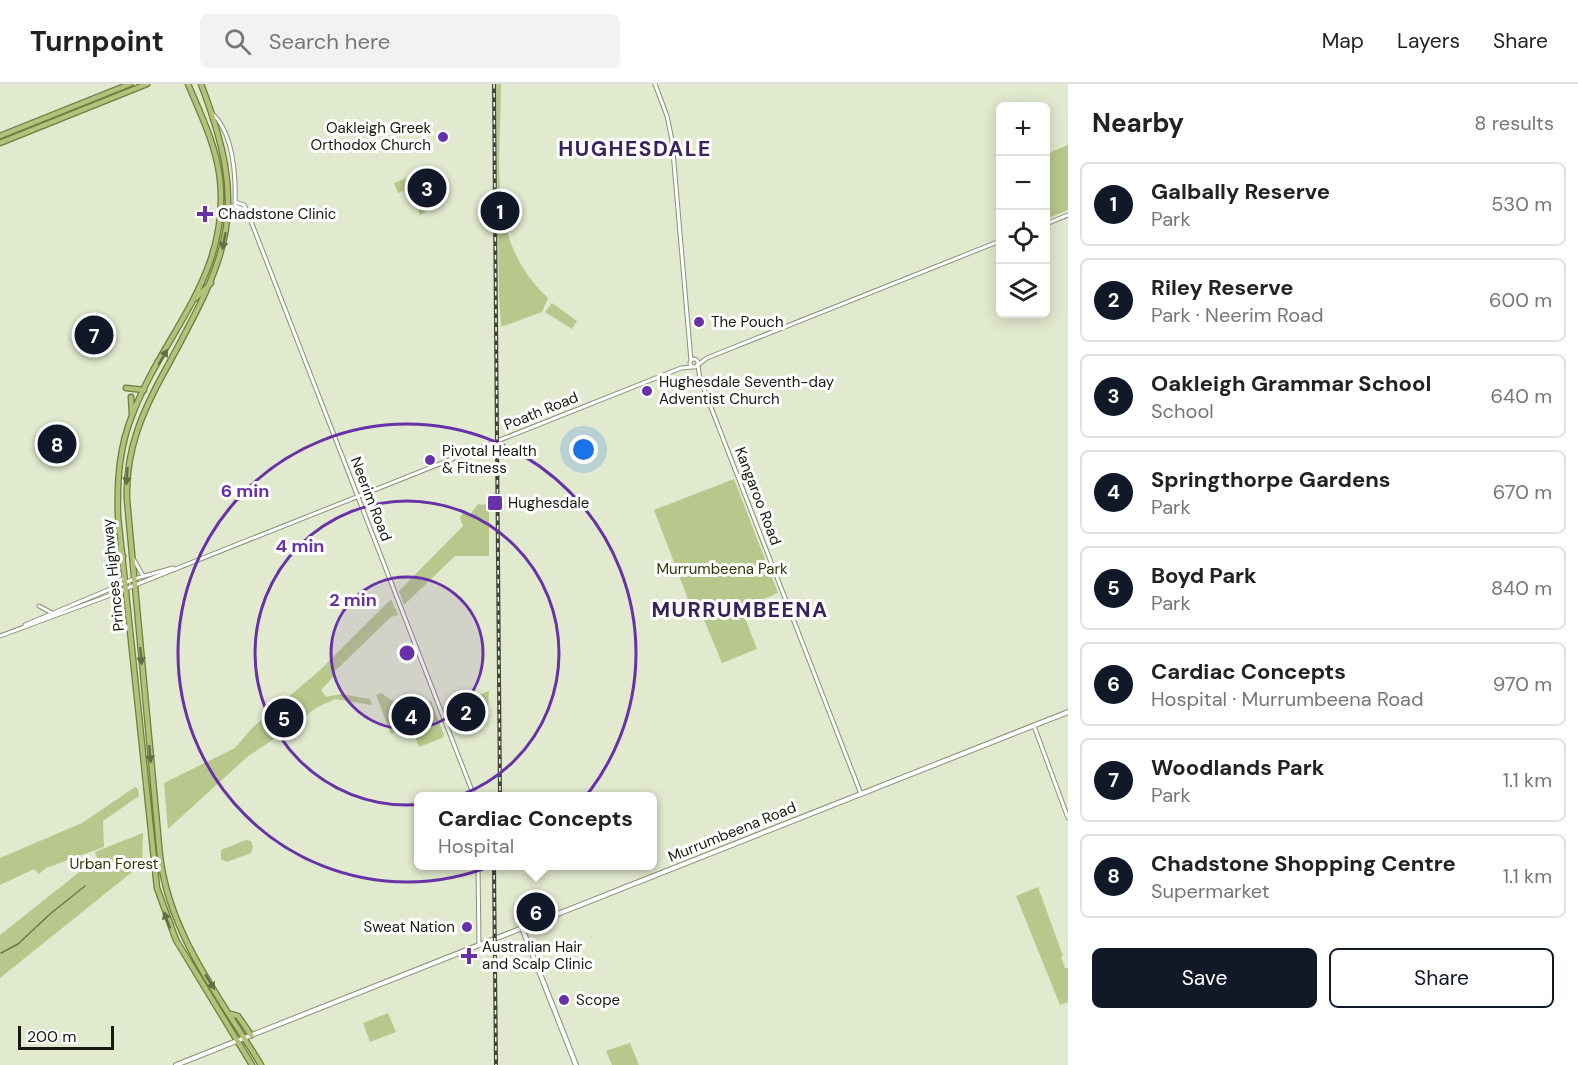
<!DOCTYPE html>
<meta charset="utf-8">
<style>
body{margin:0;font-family:"DM Sans",sans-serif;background:#f2f2f2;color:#222}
.controls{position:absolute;right:18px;top:18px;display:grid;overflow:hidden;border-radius:9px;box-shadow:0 3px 15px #0003}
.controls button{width:54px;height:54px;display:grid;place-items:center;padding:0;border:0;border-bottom:2px solid #e0e0e0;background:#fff;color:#222;font:30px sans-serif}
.scale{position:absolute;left:18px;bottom:15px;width:96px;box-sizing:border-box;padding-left:6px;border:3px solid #16190f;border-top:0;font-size:16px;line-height:21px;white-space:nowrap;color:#16190f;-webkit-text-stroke:4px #fff;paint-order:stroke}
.you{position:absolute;left:584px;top:366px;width:21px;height:21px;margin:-15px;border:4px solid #fff;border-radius:50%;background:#1a73e8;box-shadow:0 0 0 9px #1a73e833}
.badge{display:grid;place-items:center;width:39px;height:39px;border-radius:50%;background:#111827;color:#fff;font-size:20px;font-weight:700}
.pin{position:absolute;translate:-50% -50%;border:3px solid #fff;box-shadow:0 2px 6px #0006}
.popup{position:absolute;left:414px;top:708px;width:243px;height:78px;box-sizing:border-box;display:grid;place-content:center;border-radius:9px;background:#fff;filter:drop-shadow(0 2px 4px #0005);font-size:20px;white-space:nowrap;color:#767676}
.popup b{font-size:22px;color:#222}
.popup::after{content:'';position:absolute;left:50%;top:100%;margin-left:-12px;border:12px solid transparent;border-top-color:#fff}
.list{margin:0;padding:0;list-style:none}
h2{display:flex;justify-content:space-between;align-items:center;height:78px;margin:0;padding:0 24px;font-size:26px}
h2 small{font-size:20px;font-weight:400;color:#767676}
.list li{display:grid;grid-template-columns:39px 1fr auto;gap:18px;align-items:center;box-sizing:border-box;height:84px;margin:0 12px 12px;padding:0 12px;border:2px solid #e0e0e0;border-radius:9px}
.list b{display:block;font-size:22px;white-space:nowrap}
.list p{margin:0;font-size:20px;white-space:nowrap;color:#767676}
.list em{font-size:20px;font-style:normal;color:#767676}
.actions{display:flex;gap:12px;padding:18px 24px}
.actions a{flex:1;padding:14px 0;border:2px solid #111827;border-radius:9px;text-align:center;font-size:21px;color:#111827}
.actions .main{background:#111827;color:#fff}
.icon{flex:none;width:33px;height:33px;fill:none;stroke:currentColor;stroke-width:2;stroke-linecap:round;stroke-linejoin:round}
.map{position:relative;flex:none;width:1068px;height:981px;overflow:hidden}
header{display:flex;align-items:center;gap:36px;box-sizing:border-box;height:84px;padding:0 30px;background:#fff;border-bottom:2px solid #e0e0e0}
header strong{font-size:28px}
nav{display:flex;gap:33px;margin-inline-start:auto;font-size:21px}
.search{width:420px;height:54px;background:#f2f2f2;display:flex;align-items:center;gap:15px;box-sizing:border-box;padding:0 21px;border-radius:9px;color:#767676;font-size:22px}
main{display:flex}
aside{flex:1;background:#fff}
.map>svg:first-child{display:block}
.green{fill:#b8c78c}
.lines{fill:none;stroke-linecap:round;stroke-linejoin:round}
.stream{stroke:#6d7848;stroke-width:1.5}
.tertiary-casing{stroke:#899077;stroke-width:5}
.secondary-casing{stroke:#899077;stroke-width:6}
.trunk-casing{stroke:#6f7d3f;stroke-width:7}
.tertiary{stroke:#fff;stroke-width:3}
.secondary{stroke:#fff;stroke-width:4}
.trunk{stroke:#b2c27a;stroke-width:4.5}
.rail-casing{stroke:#414537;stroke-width:4}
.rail{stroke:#fff;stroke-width:1.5;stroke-dasharray:4.5;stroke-linecap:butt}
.oneway{fill:#646e44}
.ring{fill:none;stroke:#6731a8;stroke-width:3}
.poi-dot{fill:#6731a8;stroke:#fff;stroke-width:2}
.labels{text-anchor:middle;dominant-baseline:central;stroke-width:6;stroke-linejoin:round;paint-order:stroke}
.poi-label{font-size:15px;fill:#16190f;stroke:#fff;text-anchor:start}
.street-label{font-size:15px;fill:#16190f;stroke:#fff}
.park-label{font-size:15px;fill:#303905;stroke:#fff}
.district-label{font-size:21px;font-weight:bold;letter-spacing:1.5px;fill:#3a235d;stroke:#fff}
.centre{fill:#6731a8;stroke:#fff;stroke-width:3}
.ring-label{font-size:18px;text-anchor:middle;font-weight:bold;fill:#6731a8;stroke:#fff;stroke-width:6;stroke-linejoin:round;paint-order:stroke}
</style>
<header>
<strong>Turnpoint</strong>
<div class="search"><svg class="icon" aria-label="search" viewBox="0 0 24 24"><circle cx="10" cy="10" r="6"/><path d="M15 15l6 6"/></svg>Search here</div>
<nav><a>Map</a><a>Layers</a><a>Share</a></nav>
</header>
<main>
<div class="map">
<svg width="1068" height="981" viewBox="0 0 1068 981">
<rect width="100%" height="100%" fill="#e1e9ce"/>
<path class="green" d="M496 0H501C501 79 485 155 548 214L542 228 504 242H501L499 213Z
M1068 61V126L1046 135V70Z
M417 90 424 111 420 113 426 128 420 131 412 104 398 109 394 99Z
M552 219 577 237 572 245 545 228Z
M734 395 778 509 741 524 757 565 722 579 700 526 693 528 654 426Z
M489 415V472H455L404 521 399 507 463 442 460 434 465 425 469 432 478 420 484 421Z
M391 515 398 531 391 533 333 589 334 592 321 606 326 613 341 610 370 615 372 621 335 615 316 624 308 630 303 639 281 650 247 673 168 745 164 699 235 664 253 643 319 587Z
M489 607 488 623 483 634 453 646 445 625Z
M381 609 393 617 403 614 407 624 431 617 444 651 442 654 419 663 411 642 391 650 376 611Z
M135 703 138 705 139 712 103 737 104 763 46 784 39 790 34 785 0 801V774L82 739Z
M143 749 142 780 0 894V851L97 774 95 768Z
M246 756 251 757 253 763 251 769 227 778 221 775V766Z
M1038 803 1063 872 1061 873 1065 884H1068V918L1060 921 1016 812Z
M388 929 396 948 370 958 363 939Z
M630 959 639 981H612L606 967Z"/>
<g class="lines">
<path class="stream" d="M50 830 85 802
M1 869 18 860 49 831"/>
<g class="tertiary-casing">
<path id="tertiary" d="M655 0 667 32 672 56 691 277
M212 29C234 50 236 94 235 122L245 126
M235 118 244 121 247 127 474 712
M1046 140 1068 131
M690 279a4 4 0 1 1 8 0a4 4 0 1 1-8 0Z
M699 280 707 274 1000 157
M698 282 700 295 861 710
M133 474 143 492
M113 503 125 492
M117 508 124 540 130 547
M39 522 52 529
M25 541 134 495 173 484
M0 552 100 515 681 284 692 283
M1034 642 1068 734
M478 782 479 861"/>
</g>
<g class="secondary-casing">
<path id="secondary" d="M522 844 576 981
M176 981 1068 628"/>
</g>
<g class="trunk-casing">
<path id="trunk" d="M188 0C201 31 216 61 220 95 230 192 165 247 133 329 119 363 117 396 118 432L157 804 176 856 252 981
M201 0C250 128 229 169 167 283 143 326 125 366 127 416L160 772C169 850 221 915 261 981
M0 52 130 0
M0 59 147 0
M196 214 211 199
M126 304 144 306
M131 313 132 330
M107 452 119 446
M113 458 123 472
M231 930 238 932 251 951"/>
</g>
<use href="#tertiary" class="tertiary"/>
<use href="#secondary" class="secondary"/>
<use href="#trunk" class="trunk"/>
<g class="rail-casing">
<path id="rail" d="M494 0 500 712
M494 782 496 981"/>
</g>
<use href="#rail" class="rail"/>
</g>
<defs><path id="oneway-solid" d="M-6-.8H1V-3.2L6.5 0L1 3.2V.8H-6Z" transform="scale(1.5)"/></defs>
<g class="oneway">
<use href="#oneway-solid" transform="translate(224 157) rotate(101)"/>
<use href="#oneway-solid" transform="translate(163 273) rotate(-60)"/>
<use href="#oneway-solid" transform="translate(127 392) rotate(94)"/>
<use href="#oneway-solid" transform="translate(141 572) rotate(85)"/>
<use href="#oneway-solid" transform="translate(150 670) rotate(85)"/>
<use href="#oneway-solid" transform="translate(167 836) rotate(-111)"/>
<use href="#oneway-solid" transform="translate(210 898) rotate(58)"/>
</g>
<circle cx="407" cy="569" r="76" fill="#6731a8" fill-opacity=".12"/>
<g class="ring">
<circle cx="407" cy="569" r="76"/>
<circle cx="407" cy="569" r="152"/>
<circle cx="407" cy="569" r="229"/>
</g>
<g class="poi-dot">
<circle cx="443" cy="53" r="6"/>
<path d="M202 121h6v6h6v6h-6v6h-6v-6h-6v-6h6z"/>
<circle cx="699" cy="238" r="6"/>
<circle cx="647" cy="307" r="6"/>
<circle cx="430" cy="376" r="6"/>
<rect x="487" y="411" width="16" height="16" rx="3"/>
<circle cx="467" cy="843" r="6"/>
<path d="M466 863h6v6h6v6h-6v6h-6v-6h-6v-6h6z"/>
<circle cx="564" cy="916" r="6"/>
</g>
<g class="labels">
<g class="poi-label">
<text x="431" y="44" text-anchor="end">Oakleigh Greek<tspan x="431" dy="17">Orthodox Church</tspan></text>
<text x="218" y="130">Chadstone Clinic</text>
<text x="711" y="238">The Pouch</text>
<text x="659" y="298">Hughesdale Seventh-day<tspan x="659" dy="17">Adventist Church</tspan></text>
<text x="442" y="367">Pivotal Health<tspan x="442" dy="17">&amp; Fitness</tspan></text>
<text x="508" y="419">Hughesdale</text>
<text x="455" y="843" text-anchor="end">Sweat Nation</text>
<text x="482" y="863">Australian Hair<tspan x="482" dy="17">and Scalp Clinic</tspan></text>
<text x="576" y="916">Scope</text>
</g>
<g class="street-label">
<text transform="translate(541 327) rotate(-22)">Poath Road</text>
<text transform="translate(758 412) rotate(69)">Kangaroo Road</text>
<text transform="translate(371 415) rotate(69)">Neerim Road</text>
<text transform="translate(113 491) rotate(-96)">Princes Highway</text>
<text transform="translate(732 748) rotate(-22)">Murrumbeena Road</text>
</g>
<g class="park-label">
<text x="722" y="485">Murrumbeena Park</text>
<text x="114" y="780">Urban Forest</text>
</g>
<g class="district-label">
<text x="635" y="65">HUGHESDALE</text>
<text x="740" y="526">MURRUMBEENA</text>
</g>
</g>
<circle cx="407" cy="569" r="9" class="centre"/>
<g class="ring-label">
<text x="245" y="413">6 min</text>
<text x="300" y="468">4 min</text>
<text x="353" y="522">2 min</text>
</g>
</svg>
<div class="controls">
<button>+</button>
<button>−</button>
<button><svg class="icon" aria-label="locate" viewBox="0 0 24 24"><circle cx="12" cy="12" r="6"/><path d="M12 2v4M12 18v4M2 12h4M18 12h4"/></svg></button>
<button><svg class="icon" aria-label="layers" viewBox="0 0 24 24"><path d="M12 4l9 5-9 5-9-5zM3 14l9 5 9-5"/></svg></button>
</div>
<div class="scale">200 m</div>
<div class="you"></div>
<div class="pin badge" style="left:500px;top:127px">1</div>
<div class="pin badge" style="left:466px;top:628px">2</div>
<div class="pin badge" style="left:427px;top:104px">3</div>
<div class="pin badge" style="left:411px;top:632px">4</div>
<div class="pin badge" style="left:284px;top:634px">5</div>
<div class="pin badge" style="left:536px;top:828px">6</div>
<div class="popup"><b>Cardiac Concepts</b>Hospital</div>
<div class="pin badge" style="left:94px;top:251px">7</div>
<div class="pin badge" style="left:57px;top:360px">8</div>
</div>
<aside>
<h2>Nearby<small>8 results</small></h2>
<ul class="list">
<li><span class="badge">1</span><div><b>Galbally Reserve</b><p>Park</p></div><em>530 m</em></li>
<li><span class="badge">2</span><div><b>Riley Reserve</b><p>Park · Neerim Road</p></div><em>600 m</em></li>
<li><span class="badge">3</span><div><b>Oakleigh Grammar School</b><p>School</p></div><em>640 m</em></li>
<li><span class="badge">4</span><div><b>Springthorpe Gardens</b><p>Park</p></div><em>670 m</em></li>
<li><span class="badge">5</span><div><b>Boyd Park</b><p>Park</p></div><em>840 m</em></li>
<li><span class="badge">6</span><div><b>Cardiac Concepts</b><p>Hospital · Murrumbeena Road</p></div><em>970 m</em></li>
<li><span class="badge">7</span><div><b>Woodlands Park</b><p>Park</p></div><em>1.1 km</em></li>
<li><span class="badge">8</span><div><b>Chadstone Shopping Centre</b><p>Supermarket</p></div><em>1.1 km</em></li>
</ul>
<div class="actions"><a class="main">Save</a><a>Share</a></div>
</aside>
</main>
